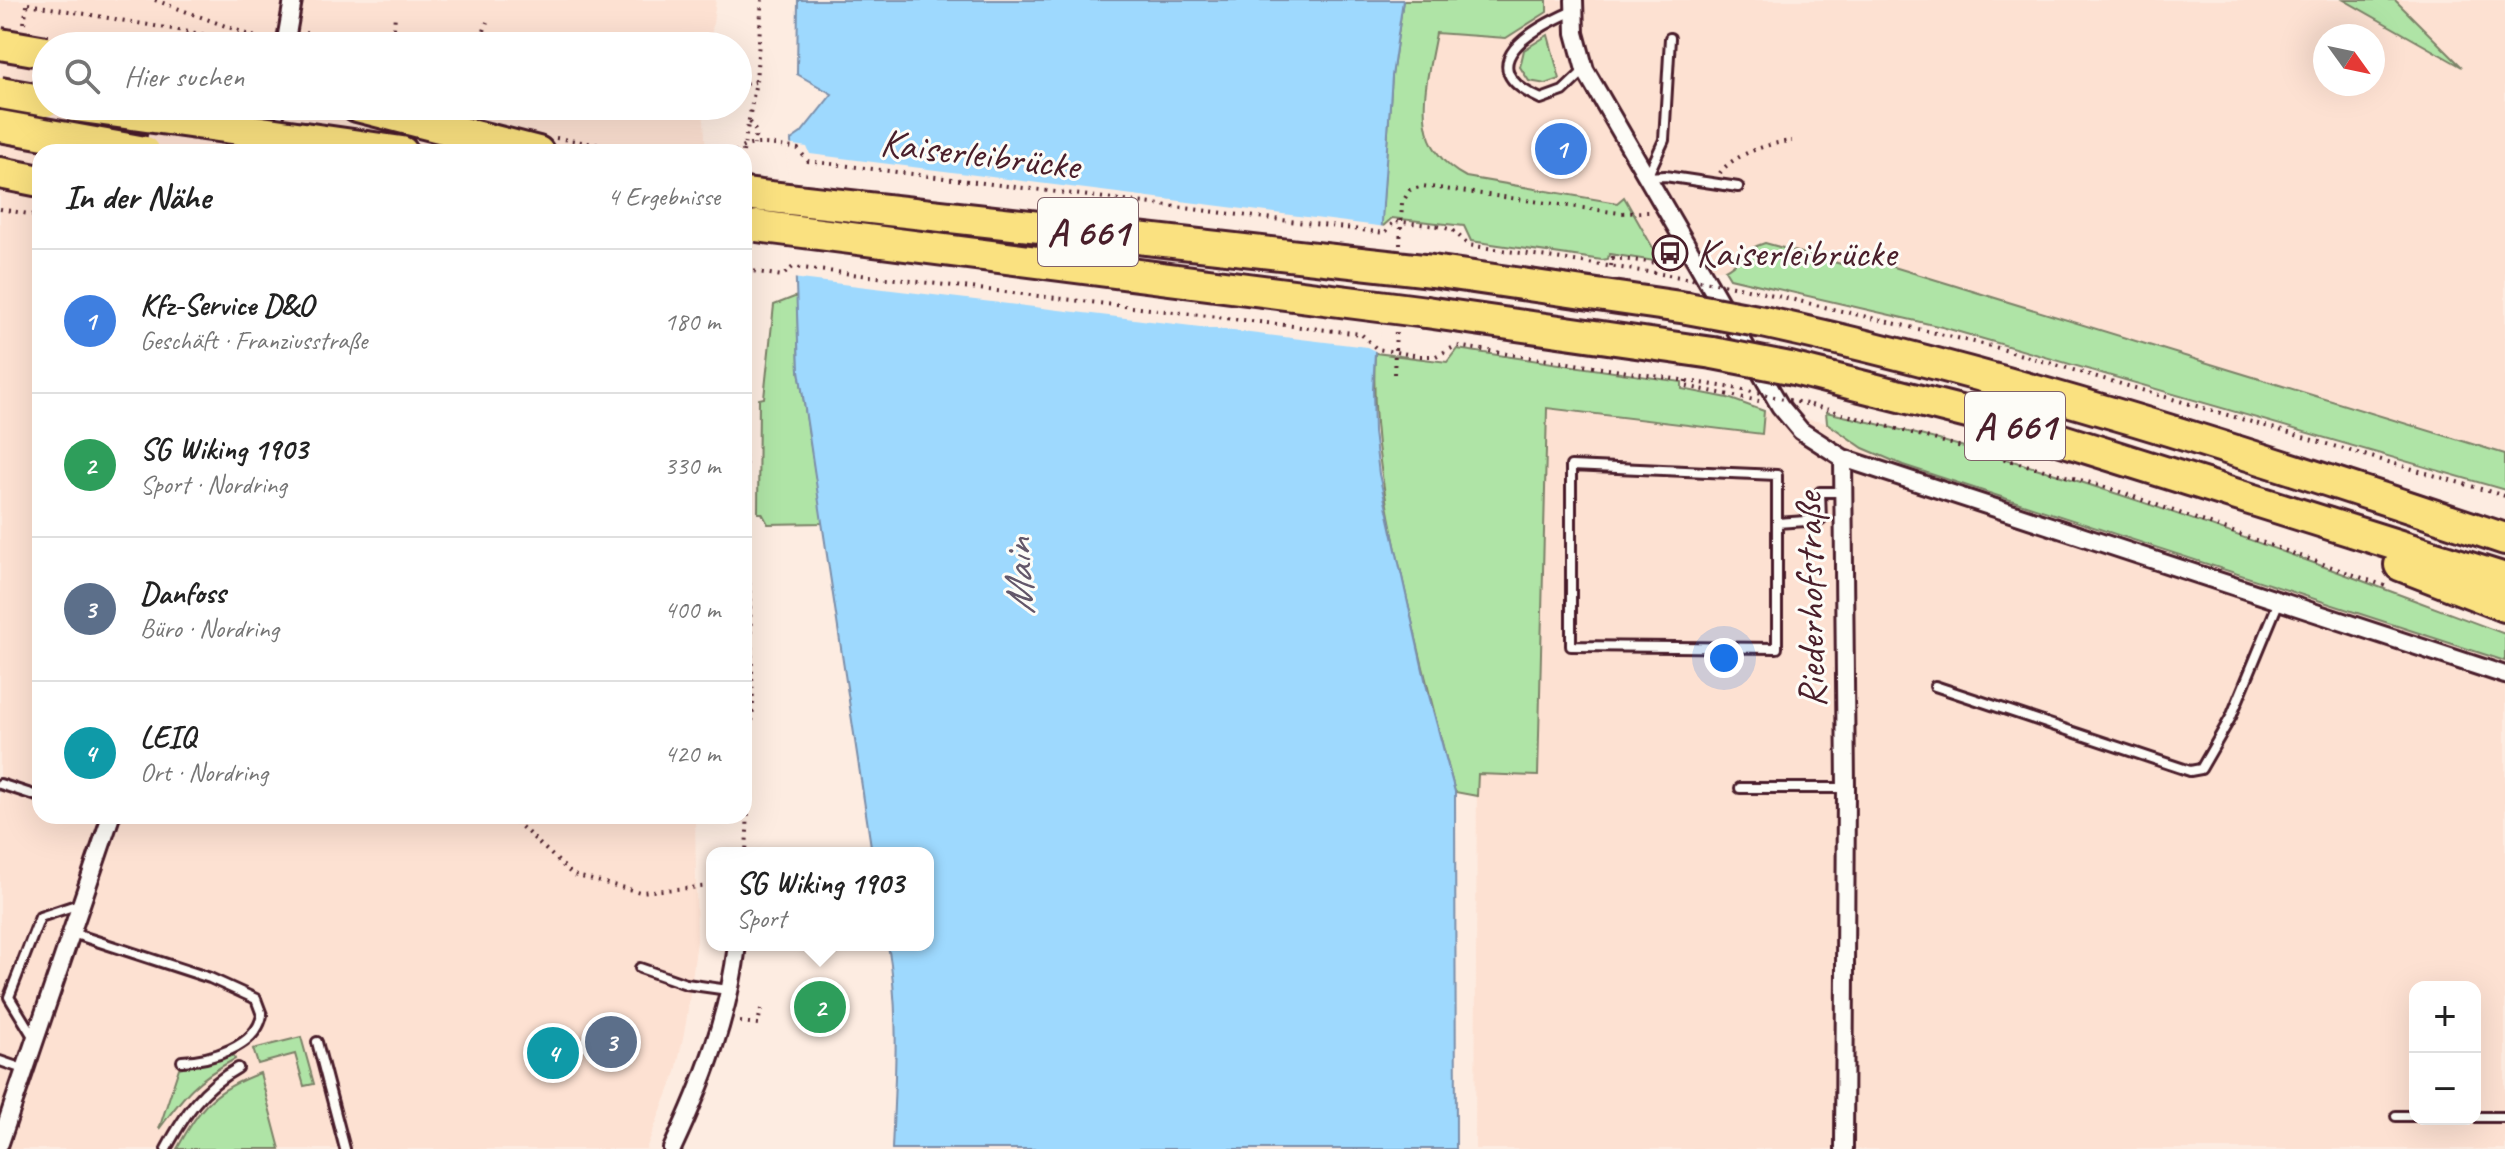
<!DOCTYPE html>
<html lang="de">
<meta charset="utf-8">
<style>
body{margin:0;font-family:Caveat,sans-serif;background:#f6f6f6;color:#222}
.controls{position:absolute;right:24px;bottom:24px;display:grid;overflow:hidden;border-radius:16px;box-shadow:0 8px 32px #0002}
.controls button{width:72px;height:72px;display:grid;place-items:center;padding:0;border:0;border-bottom:2px solid #e0e0e0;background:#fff;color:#222;font:40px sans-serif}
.compass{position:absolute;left:2313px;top:24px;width:72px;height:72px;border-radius:50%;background:#fff;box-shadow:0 8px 32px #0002;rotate:123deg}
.you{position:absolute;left:1724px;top:658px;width:28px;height:28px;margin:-20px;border:6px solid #fff;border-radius:50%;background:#1a73e8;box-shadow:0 0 0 12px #1a73e833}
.badge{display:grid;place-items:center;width:52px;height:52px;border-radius:50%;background:#0b8043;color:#fff;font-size:26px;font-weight:700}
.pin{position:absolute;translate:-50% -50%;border:4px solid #fff;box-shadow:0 2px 8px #0006}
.popup{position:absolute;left:706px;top:847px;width:228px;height:104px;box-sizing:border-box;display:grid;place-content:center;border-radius:16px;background:#fff;filter:drop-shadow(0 2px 6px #0005);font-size:26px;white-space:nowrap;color:#767676}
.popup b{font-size:30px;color:#222}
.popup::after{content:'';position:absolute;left:50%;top:100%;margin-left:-16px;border:16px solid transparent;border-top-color:#fff}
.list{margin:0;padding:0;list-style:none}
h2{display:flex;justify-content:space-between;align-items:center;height:104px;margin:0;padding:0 32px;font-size:34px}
h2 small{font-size:26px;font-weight:400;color:#767676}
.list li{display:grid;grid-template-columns:52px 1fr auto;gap:24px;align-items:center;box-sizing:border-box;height:144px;padding:0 32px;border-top:2px solid #e0e0e0}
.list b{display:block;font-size:30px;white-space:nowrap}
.list p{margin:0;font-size:26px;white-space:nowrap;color:#767676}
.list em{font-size:26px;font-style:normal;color:#767676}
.icon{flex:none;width:44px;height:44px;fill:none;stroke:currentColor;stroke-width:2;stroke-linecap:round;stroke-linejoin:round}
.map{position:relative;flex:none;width:2505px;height:1149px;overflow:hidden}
.search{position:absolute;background:#fff;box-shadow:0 8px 32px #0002;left:32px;top:32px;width:720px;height:88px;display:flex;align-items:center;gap:20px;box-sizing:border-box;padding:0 28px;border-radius:44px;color:#767676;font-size:30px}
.panel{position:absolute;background:#fff;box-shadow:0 8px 32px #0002;left:32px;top:144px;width:720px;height:680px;border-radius:24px}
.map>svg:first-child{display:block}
.built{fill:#fde1d2;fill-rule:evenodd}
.green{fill:#afe4a6;stroke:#7c8268;stroke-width:2}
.water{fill:#9ed9fe;stroke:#7c8faa;stroke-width:2}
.pier{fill:#fdece1}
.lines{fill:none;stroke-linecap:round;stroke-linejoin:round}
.lane-casing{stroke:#4a1f2b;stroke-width:14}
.street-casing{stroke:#4a1f2b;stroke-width:22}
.highway-casing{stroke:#4a1f2b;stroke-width:36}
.path{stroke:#4a1f2b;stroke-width:4;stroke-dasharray:2 6;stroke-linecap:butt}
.lane{stroke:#fdfcf7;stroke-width:8}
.street{stroke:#fdfcf7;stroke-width:16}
.highway{stroke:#fae180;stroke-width:30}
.highway-bridge-casing{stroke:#4a1f2b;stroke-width:36;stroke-linecap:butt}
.path-bridge{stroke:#4a1f2b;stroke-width:4;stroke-dasharray:2 6;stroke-linecap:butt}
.highway-bridge{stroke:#fae180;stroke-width:30}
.labels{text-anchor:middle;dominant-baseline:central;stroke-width:6;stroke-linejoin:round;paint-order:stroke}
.shield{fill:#fdfcf7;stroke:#806168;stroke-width:2}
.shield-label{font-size:38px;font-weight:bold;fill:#4a1f2b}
.street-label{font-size:40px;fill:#4a1f2b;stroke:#fdfcf7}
.poi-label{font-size:40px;fill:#4a1f2b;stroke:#fdfcf7;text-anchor:start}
.water-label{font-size:42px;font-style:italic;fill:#63576a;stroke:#fdfcf7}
</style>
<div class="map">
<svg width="2505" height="1149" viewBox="0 0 2505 1149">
<rect width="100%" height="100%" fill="#fdece1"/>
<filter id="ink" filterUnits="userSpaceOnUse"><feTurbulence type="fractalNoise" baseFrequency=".0125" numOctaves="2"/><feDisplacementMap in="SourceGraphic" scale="16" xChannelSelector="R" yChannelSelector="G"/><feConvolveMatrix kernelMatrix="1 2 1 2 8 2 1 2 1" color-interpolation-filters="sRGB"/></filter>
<g filter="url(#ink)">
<path class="built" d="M0 0H716L710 46H46V106H703L706 152H40V816H695L697 941 686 1023 676 1072 646 1149H0Z
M1547 0H2505V454L1846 252 1841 264 1765 243 1742 254 1735 265 1725 270 1661 262 1624 197 1617 203 1466 177 1449 168 1435 152 1427 134V85L1436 33 1505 38 1546 12ZM2325 36H2373V84H2325Z
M1546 408 1762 434 1764 411 1827 423 1863 448 1903 465 2505 661V1149H1475L1477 774 1538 775ZM2415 987H2475V1119H2415Z"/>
<path class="green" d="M1403 0H1547V12L1506 38 1436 33C1426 88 1406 145 1466 177L1617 203 1624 197 1661 262 1609 254 1608 259 1602 260 1471 241 1464 226 1392 218 1381 228 1392 76Z
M2344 0H2395L2462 67Z
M1548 35 1560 79 1546 84 1529 81 1520 67 1524 50Z
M1765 243 1841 264 1845 252 2505 454V490L1942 327 1730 278 1725 270C1741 262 1746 248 1765 243Z
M797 296 799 370 823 523 768 524 762 513H758L759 399 764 398 774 305Z
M1457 349 1682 382V389L1728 398 1764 411 1762 434 1547 408 1538 776 1478 774 1477 796 1455 792C1436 721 1418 650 1402 577 1385 502 1371 431 1375 353L1447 362Z
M1826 412C2059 464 2282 551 2505 634V661L1903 465 1863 448 1827 423Z
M301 1037 314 1084 304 1086 295 1054 258 1064 253 1049Z
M233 1054 235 1059C195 1080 185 1094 159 1129L179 1068Z
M260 1073 280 1149H177C200 1106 214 1090 260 1073Z"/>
<path class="water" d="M798 0H1403L1392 76 1383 204 1373 389 1374 432 1379 474 1427 688 1455 792 1456 1149H892C895 1081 900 1012 888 945H928V853H872L799 370 791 140 801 133 832 94 797 74Z"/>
<path class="pier" d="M787 144 807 147 810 154 1386 227 1379 353 1367 347 792 278Z"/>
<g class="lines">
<g class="lane-casing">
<path id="lane" d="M1573 11C1534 28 1466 66 1541 99L1563 91 1585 70
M1670 38 1664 140 1647 177 1665 176 1738 187
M1777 523V475L1571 466V646L1777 648V523L1821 520 1820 492H1841
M1935 686 2190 771 2201 769 2231 717 2279 601
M0 784 40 797
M1740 788H1845
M72 933 210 978 256 999 262 1015C256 1047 210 1060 182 1061
M640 968 686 984 728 990
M34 1038 9 997 40 917 82 903
M317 1042 345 1149
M0 1061 26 1070
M2396 1116H2415
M2475 1117H2505
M166 1149C185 1114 202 1088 238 1068"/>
</g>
<g class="street-casing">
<path id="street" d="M1574 0 1575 33 1585 70 1780 406 1801 431 1843 458 2505 675
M285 46 293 0
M270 152 276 106
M1843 458 1846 788 1844 1149
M0 1143 111 816
M672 1149C702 1085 729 1016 737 945"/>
</g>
<g class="highway-casing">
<path id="highway" d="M357 106 538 152
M304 138 402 152
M0 173 40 181
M1432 271 1687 308
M1426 312 1713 353
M1763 322C2015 377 2260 457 2505 539
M1790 368 2011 424 2505 579
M2400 565 2505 606"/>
</g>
<path class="path" d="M155 0 269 42
M28 4 270 46
M24 23 28 0
M305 33 393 44 395 14
M479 46 487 22
M583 46 585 32
M738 85 755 82
M614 106 637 111 679 106
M750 122 756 132 754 145
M556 138 644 152
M743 152 756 81 762 0
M1720 173C1732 155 1771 142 1792 141
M0 209 40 216
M1438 226 1453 230 1468 245 1668 275
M1400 245 1402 203 1410 190 1423 186 1620 213 1649 212
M1611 266 1612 258 1677 265
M744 269V281
M1739 287 1991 346 2505 496
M1420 356H1436L1456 346 1734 388
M1394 374 1396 330
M1686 380 1685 386 1759 401
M1811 405 2109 488 2388 587
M744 423 753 702 746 853
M359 816 376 821 384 816
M510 816 573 875 640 892 712 886
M740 1022 758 1024 761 1009"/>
<use href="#lane" class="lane"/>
<use href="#street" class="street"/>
<use href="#highway" class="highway"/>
<g class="highway-bridge-casing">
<path id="highway-bridge" d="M0 44 46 52
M0 93 46 101
M75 106 304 138
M0 126 145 152
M744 194 1432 271
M757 226 1426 312
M1687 308 1763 322
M1713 353 1790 368"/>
</g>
<path class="path-bridge" d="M65 37 118 46
M735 152C751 138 779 146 798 149L808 161 1385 233 1394 221 1438 226
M746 270 782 276 793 267 1361 334 1377 349 1420 356
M1668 275 1739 287
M1734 388 1811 405"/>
<use href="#highway-bridge" class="highway-bridge"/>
</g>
</g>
<defs>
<g id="bus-ring" transform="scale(1.8)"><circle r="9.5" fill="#fdfcf7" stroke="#4a1f2b" stroke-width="1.5"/><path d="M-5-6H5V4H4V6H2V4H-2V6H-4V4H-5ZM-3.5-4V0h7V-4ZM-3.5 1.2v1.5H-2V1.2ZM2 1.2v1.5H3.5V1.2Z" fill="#4a1f2b"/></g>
</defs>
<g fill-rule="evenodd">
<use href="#bus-ring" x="1670" y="253"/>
</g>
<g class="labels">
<g class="shield">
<rect x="1038" y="198" width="100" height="68" rx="6"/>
<rect x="1965" y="392" width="100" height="68" rx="6"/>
</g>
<g class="shield-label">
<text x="1088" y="232">A 661</text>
<text x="2015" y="426">A 661</text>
</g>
<g class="street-label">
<text transform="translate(980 154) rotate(7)">Kaiserleibrücke</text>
<text transform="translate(1810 600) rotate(-91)">Riederhofstraße</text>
</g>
<g class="poi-label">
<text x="1696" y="253">Kaiserleibrücke</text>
</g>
<g class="water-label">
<text transform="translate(1019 577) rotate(-92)">Main</text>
</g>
</g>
</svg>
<div class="controls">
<button>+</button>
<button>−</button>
</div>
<svg class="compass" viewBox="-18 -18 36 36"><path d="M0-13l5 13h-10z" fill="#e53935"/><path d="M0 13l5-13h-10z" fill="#767676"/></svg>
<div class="you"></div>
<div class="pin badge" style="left:1561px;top:149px;background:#3f7fe0">1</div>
<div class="pin badge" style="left:820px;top:1007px;background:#2e9e5b">2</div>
<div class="popup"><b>SG Wiking 1903</b>Sport</div>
<div class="pin badge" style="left:611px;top:1042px;background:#5c6f8a">3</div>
<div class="pin badge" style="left:553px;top:1053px;background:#0f9aa8">4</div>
<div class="search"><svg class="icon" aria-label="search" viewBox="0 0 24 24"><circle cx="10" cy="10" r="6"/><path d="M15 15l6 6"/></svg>Hier suchen</div>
<section class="panel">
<h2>In der Nähe<small>4 Ergebnisse</small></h2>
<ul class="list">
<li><span class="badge" style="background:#3f7fe0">1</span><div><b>Kfz-Service D&amp;O</b><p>Geschäft · Franziusstraße</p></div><em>180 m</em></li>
<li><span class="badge" style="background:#2e9e5b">2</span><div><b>SG Wiking 1903</b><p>Sport · Nordring</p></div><em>330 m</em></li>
<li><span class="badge" style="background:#5c6f8a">3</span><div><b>Danfoss</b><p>Büro · Nordring</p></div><em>400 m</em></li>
<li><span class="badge" style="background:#0f9aa8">4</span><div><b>LEIQ</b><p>Ort · Nordring</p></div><em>420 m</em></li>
</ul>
</section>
</div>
